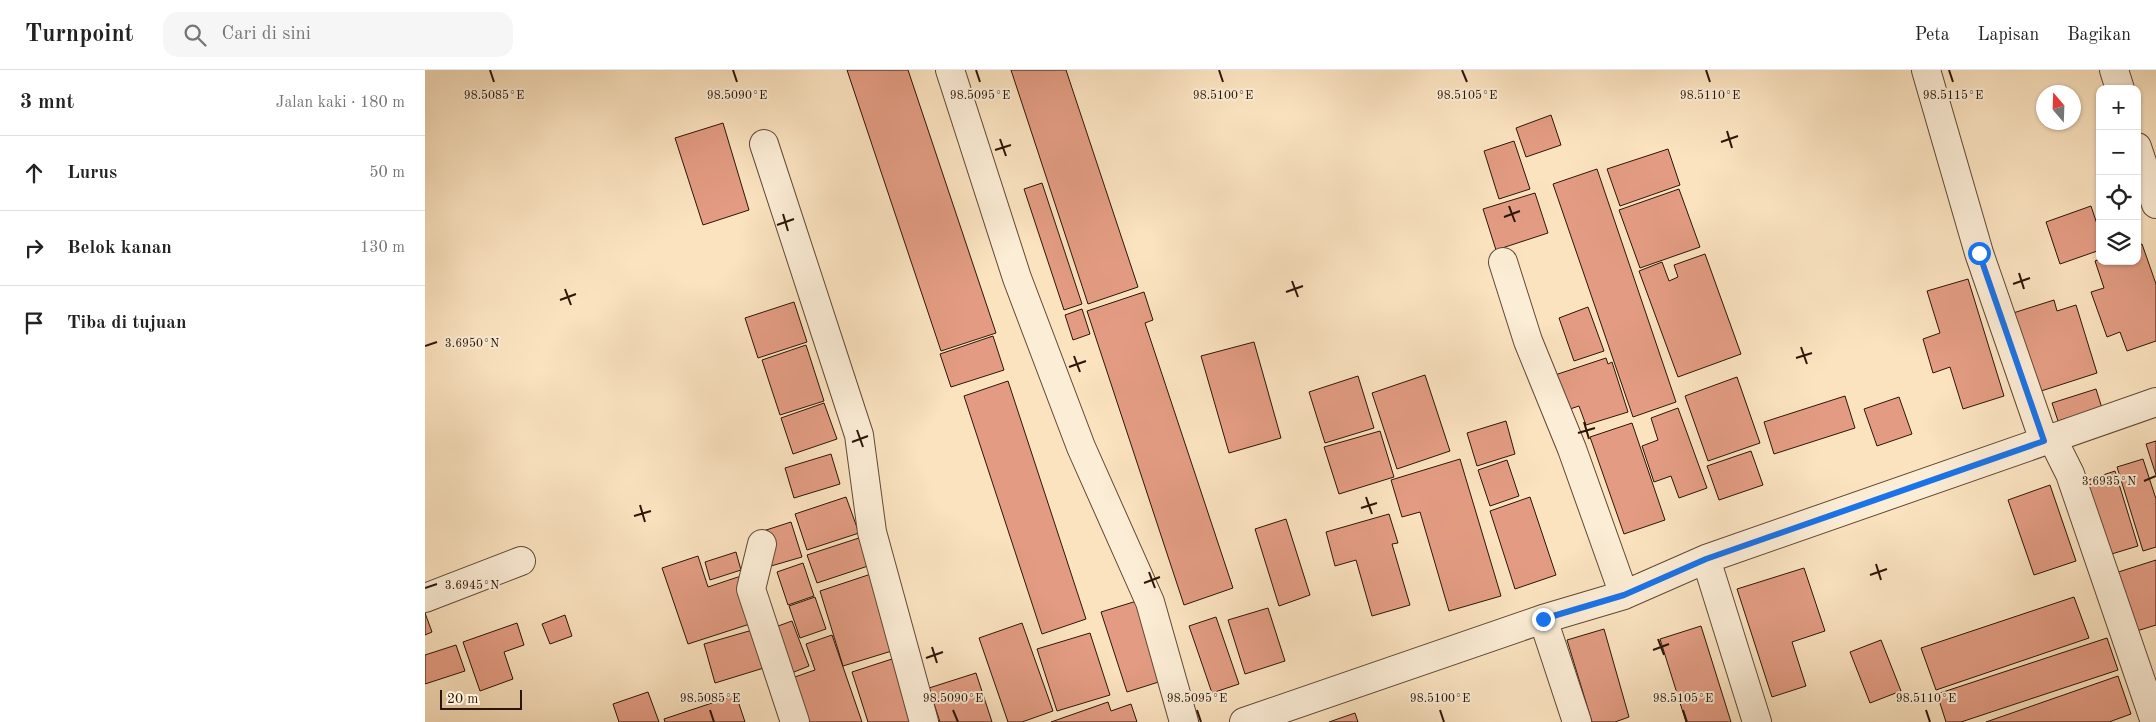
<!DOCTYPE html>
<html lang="id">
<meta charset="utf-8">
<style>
body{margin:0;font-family:"Old Standard TT",serif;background:#f6f6f6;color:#222}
.controls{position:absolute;right:15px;top:15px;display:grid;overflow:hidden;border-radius:10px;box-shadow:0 1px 4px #0004}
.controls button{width:45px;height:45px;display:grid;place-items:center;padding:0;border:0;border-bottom:1px solid #e0e0e0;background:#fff;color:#222;font:25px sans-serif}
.compass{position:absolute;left:1611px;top:15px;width:45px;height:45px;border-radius:50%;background:#fff;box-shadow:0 1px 4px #0004;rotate:341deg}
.scale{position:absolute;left:15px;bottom:12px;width:82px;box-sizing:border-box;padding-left:5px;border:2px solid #2c1507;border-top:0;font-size:14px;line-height:18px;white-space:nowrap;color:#2c1507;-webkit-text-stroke:4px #fcedd6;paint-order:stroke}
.stop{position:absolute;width:15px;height:15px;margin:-11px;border:4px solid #1a73e8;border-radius:50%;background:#fff}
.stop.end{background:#1a73e8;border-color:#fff;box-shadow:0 1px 5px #0008}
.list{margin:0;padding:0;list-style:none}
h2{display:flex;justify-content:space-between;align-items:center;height:65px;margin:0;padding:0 20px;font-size:21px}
h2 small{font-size:16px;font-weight:400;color:#767676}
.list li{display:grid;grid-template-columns:32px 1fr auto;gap:15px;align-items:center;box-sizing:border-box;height:75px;padding:0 20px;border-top:1px solid #e0e0e0}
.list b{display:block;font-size:19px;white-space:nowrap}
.list em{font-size:16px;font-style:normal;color:#767676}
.icon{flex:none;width:28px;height:28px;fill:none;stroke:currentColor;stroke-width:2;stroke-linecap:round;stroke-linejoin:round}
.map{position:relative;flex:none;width:1731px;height:652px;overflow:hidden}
header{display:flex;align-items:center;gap:30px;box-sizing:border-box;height:70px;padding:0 25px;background:#fff;border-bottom:1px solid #e0e0e0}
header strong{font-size:24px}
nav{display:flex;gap:28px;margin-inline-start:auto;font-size:18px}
.search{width:350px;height:45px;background:#f6f6f6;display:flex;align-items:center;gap:12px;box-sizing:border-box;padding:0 18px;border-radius:15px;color:#767676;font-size:19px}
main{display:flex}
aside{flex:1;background:#fff}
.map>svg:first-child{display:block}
.building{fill:#e39c83;stroke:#2c1507}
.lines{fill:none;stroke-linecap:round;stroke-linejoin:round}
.minor-casing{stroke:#604835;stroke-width:30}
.minor{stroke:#fcedd6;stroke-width:28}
.route{stroke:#1a73e8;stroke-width:6}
.ticks{fill:none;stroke:#2c1507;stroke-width:2}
.ticks-label{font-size:12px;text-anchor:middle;fill:#2c1507;stroke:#fcedd6;stroke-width:4;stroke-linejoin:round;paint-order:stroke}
</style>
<header>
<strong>Turnpoint</strong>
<div class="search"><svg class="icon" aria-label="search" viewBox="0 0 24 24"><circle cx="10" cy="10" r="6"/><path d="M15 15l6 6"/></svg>Cari di sini</div>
<nav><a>Peta</a><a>Lapisan</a><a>Bagikan</a></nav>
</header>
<main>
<aside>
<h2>3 mnt<small>Jalan kaki · 180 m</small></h2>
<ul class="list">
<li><svg class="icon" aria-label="ahead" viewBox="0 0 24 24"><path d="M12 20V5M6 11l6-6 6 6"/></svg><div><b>Lurus</b></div><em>50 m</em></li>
<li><svg class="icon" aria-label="right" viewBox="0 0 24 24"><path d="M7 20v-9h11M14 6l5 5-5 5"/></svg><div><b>Belok kanan</b></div><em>130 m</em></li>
<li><svg class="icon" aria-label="arrive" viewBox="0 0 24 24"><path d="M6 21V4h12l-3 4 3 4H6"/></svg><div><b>Tiba di tujuan</b></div></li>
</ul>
</aside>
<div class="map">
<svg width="1731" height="652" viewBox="0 0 1731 652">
<rect width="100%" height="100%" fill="#fbe3c0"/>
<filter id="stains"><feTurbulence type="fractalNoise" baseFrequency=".004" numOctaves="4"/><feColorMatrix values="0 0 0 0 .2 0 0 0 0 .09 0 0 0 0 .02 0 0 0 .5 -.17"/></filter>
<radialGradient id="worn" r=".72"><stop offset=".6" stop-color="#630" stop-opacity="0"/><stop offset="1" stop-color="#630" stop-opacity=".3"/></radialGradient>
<path class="building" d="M422 0H483L571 263 516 281Z
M586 0H641L713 217 663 234Z
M1126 45 1136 75 1101 87 1091 58Z
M298 53 324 140 278 155 250 68Z
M1089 71 1105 119 1074 129 1059 81Z
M1243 79 1255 115 1195 136 1182 99Z
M1172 99 1251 332 1208 347 1128 114Z
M617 113 657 234 639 240 599 119Z
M1254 119 1275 177 1215 198 1194 140Z
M1110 123 1123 163 1071 180 1058 139Z
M1666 136 1675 163V180L1635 194 1621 152Z
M1717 174 1731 214V271L1702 281 1695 262 1682 267 1666 222 1679 218 1670 191 1675 189V191H1712V176Z
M1280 184 1316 284 1253 307 1214 201 1237 192 1244 211 1253 207 1249 195Z
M1543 209 1579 326 1538 339 1525 297 1508 303 1498 269 1515 263 1502 221Z
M719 222 728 250 720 253 808 518 759 535 662 241Z
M1629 230 1632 241 1651 235 1672 303 1610 323 1585 244Z
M369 232 382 272 333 288 320 248Z
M1163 237 1179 281 1149 291 1134 248Z
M657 239 665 264 648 270 640 245Z
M568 266 579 300 526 317 515 284Z
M829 272 856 368 804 383 776 286Z
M381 275 399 331 355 345 337 290Z
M1181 288 1183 294 1187 292 1203 342 1161 355 1154 336 1142 340 1130 305Z
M1000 305 1025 381 972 399 947 323Z
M933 306 949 358 900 373 884 322Z
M1312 307 1335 373 1283 391 1260 326Z
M583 311 661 549 617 564 539 326Z
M1671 319 1677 338 1633 351 1627 333Z
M1420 326 1430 358 1349 384 1339 352Z
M1474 327 1487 364 1452 376 1439 339Z
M399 333 412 369 368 384 356 348Z
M1253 338 1282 418 1254 428 1246 406 1229 412 1217 376 1233 370 1226 348Z
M1081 351 1090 384 1052 396 1042 363Z
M1207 353 1240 450 1199 464 1165 367Z
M955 361 969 407 914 424 899 377Z
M1731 371V405L1721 374Z
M1326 381 1338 415 1294 430 1282 396Z
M406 384 415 414 369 428 360 398Z
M1035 389 1076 526 1024 541 995 442 977 447 966 410Z
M1718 389 1731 429V477L1718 481 1692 397Z
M1082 390 1094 426 1065 436 1053 400Z
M1690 401 1713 476 1680 486 1657 412Z
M1625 415 1651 491 1609 505 1583 430Z
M421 427 434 463 382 480 370 444Z
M1105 427 1131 505 1090 519 1065 441Z
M964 444 973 473 967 474 985 535 947 546 931 490 910 496 901 462Z
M861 449 885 525 854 536 830 459Z
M366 452 377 487 346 496 335 462Z
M440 466 449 494 392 513 382 485Z
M311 482 316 500 285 510 280 492Z
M273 486 283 517 316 506 331 552 263 574 237 498Z
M1731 490V555L1702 564 1684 505Z
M378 493 389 526 363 535 352 502Z
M1379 498 1400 561 1367 572 1381 616 1347 627 1312 519Z
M446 504 470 580 418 596 395 521Z
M390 527 401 559 375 568 364 536Z
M1649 527 1664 568 1511 620 1496 578Z
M715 530 740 610 702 622 676 542Z
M843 538 860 591 820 604 803 550Z
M0 543 7 562 0 565Z
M140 545 147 566 125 574 117 554Z
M791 547 814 614 787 623 764 556Z
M367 551 384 596 359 606 342 560Z
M92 553 99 575 79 582 88 609 55 621 38 572Z
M597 553 628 641 597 652H583L554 568Z
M1276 556 1306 652H1261L1235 569Z
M331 559 342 597 290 613 279 574Z
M1179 559 1204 647 1190 652H1167L1142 570Z
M665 563 685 625 632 641 612 579Z
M407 565 437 652H378L364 609 390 600 381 574Z
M1682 568 1693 600 1536 652H1521L1512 624Z
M1456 570 1476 621 1445 633 1425 582Z
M31 575 40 601 0 614V585Z
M467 589 487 652H443L427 602Z
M551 603 567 652H515L504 618Z
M1693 606 1706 644 1684 652H1561Z
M223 622 234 652H194L188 634Z
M311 625 320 652H240L239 649Z
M683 632 686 641 706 634 712 652H626Z
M930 643 933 652H904Z"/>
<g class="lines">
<g class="minor-casing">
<path id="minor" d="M525 0 592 208 656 377 725 532 759 652
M1501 0 1554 183 1619 371
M1689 0 1695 19
M339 74 434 365 447 462 499 652
M1712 77 1731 134
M1078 192 1103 271 1147 379 1199 525
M1627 368 1645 404 1730 652
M337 474 326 519 370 652
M1281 489 1332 652
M0 528 96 491
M1118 549 1152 652
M819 652 1118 549 1199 525 1281 489 1731 332"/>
</g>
<use href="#minor" class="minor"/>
</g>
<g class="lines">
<path class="route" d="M1118 549 1199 525 1281 489 1619 371 1554 183"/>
</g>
<path class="ticks" d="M65 0 69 12M308 0 312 12M551 0 555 12M794 0 798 12M1037 0 1042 12M1281 0 1285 12M1524 0 1528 12M1302 61 1307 78M575 69 581 86M1296 72 1313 66M570 80 586 75M1084 136 1090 152M358 144 363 161M1079 147 1095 141M352 155 369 149M1594 203 1599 219M867 211 873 227M1588 214 1605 208M140 219 146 235M861 222 878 216M135 230 151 224M0 276 12 272M1376 277 1382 294M649 286 655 302M1371 288 1387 283M644 297 661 291M1159 352 1164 369M432 360 438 377M1153 363 1170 358M427 372 443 366M1719 411 1731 406M941 427 947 444M215 435 220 452M936 438 952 433M209 446 226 441M1451 494 1456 510M724 502 730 518M1445 505 1462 499M719 513 735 507M0 518 12 514M1233 569 1239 585M507 577 512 593M1228 580 1244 574M501 588 518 582M285 640 289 652M528 640 533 652M772 640 776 652M1015 640 1019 652M1258 640 1262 652M1501 640 1505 652"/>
<g class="ticks-label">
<text x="1528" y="29">98.5115°E</text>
<text x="69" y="29">98.5085°E</text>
<text x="312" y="29">98.5090°E</text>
<text x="555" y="29">98.5095°E</text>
<text x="798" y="29">98.5100°E</text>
<text x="1042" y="29">98.5105°E</text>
<text x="1285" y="29">98.5110°E</text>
<text x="47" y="277">3.6950°N</text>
<text x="1684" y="415">3.6935°N</text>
<text x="47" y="519">3.6945°N</text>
<text x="285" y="632">98.5085°E</text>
<text x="528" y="632">98.5090°E</text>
<text x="772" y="632">98.5095°E</text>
<text x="1015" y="632">98.5100°E</text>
<text x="1258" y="632">98.5105°E</text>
<text x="1501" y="632">98.5110°E</text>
</g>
<rect width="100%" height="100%" filter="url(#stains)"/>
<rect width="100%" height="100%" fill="url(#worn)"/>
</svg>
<div class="controls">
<button>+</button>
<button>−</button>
<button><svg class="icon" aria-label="locate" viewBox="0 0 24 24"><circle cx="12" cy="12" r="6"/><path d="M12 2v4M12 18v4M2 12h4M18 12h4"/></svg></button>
<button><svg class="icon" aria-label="layers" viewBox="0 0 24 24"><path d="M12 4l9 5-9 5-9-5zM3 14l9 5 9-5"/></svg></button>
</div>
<svg class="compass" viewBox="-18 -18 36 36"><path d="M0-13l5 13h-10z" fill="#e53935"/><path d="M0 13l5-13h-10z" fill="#767676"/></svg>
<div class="scale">20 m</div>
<div class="stop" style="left:1554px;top:183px"></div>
<div class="stop end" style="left:1118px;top:549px"></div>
</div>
</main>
